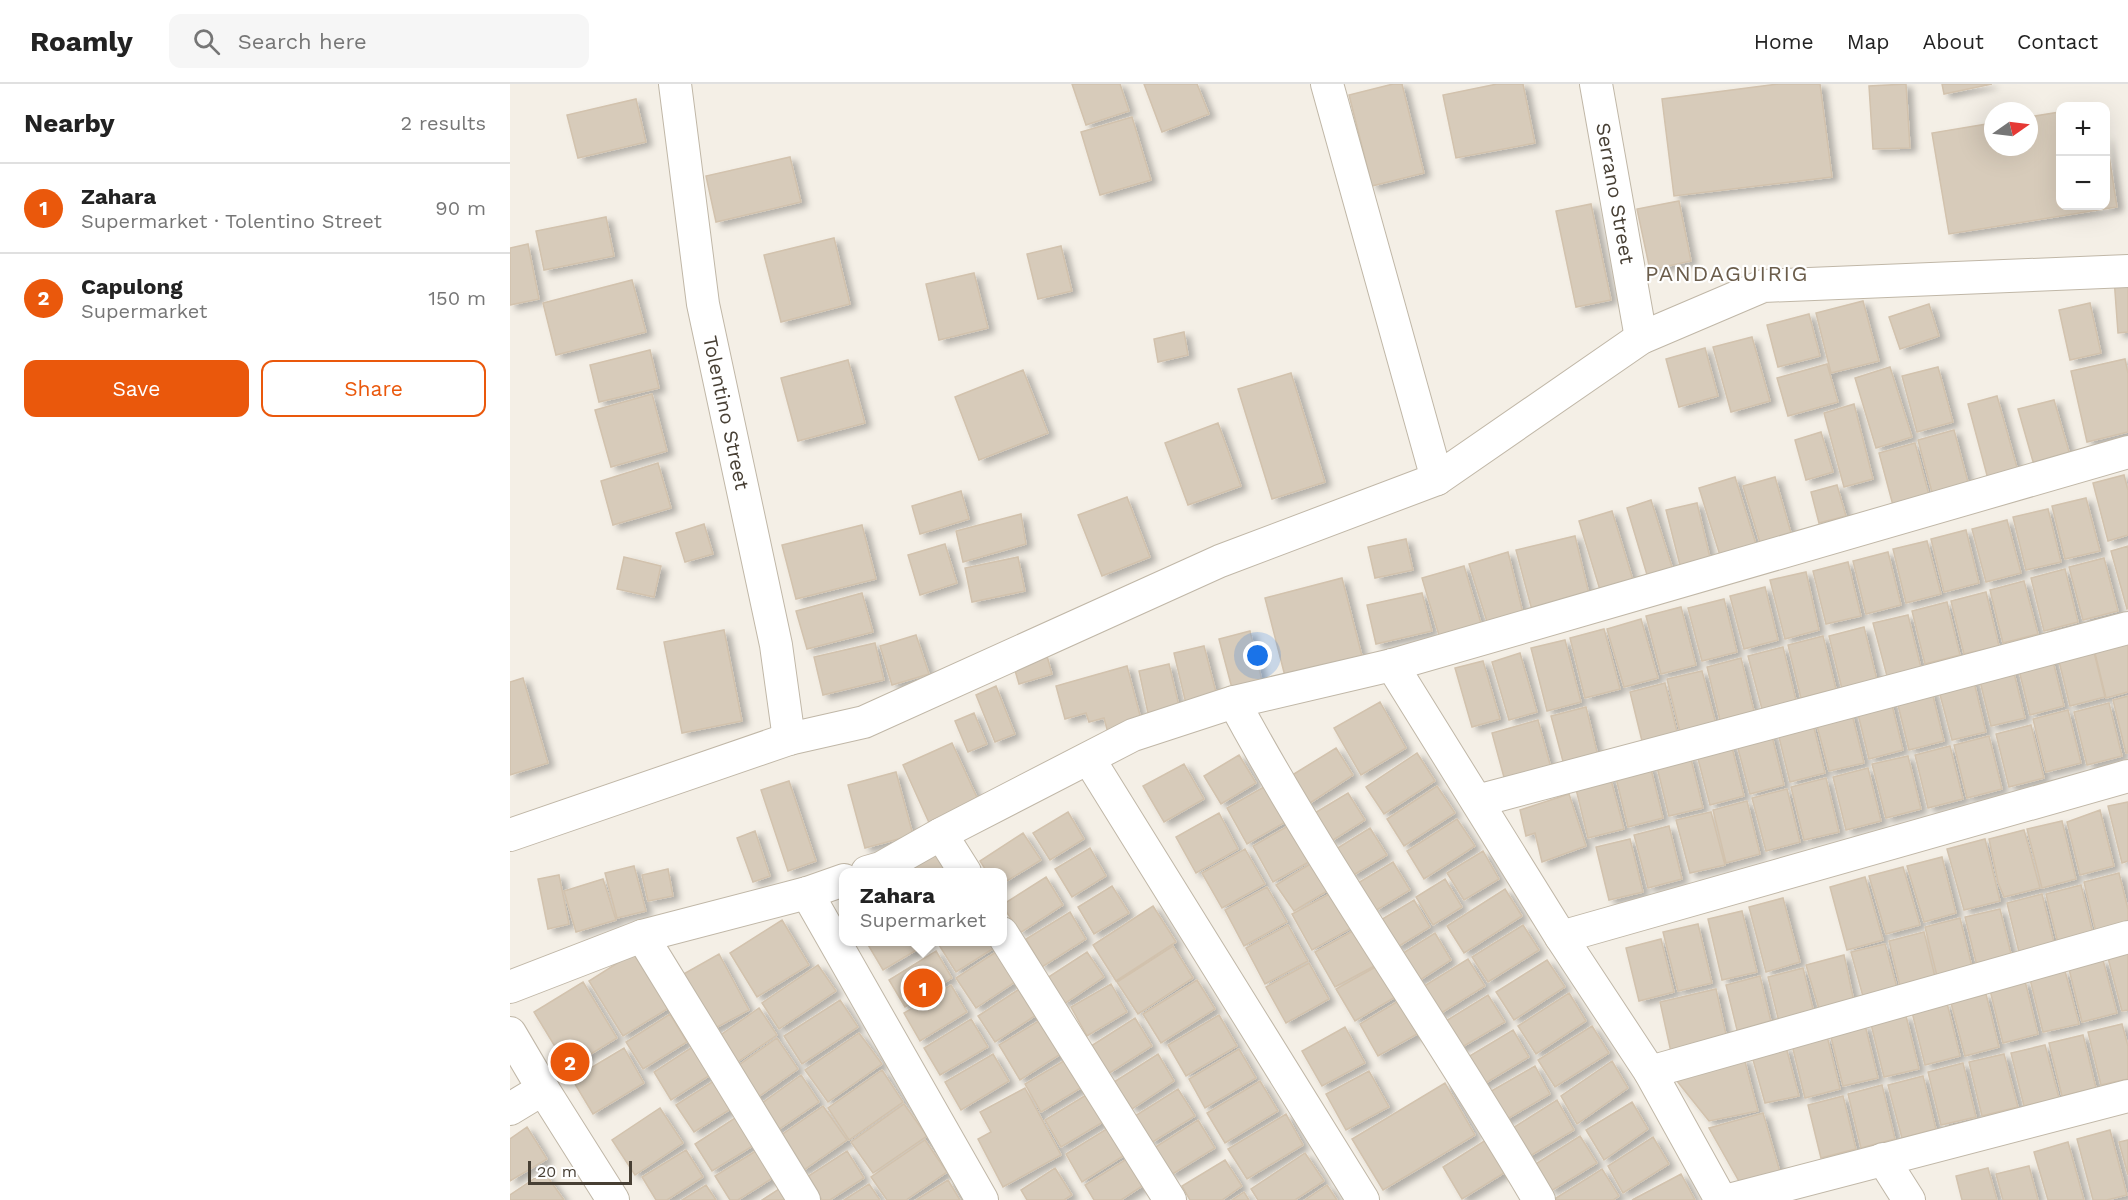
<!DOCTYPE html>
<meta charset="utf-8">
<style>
body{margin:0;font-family:"Work Sans",sans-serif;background:#f6f6f6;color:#222}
.controls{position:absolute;right:18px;top:18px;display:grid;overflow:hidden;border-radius:12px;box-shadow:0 6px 24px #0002}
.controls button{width:54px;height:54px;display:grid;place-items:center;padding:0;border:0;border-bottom:2px solid #e0e0e0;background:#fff;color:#222;font:30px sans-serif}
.compass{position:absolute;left:1474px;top:18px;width:54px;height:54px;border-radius:50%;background:#fff;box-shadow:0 6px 24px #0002;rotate:76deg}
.scale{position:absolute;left:18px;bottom:15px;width:104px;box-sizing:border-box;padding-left:6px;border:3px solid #473f34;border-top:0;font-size:16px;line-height:21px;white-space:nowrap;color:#473f34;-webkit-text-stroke:4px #fff;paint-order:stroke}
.you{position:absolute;left:748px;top:572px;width:21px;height:21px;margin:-15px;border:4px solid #fff;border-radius:50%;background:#1a73e8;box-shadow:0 0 0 9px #1a73e833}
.badge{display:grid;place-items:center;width:39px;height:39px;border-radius:50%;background:#ea580c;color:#fff;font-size:20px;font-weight:700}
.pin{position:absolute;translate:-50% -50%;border:3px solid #fff;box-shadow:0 2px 6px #0006}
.popup{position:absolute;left:329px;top:784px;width:168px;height:78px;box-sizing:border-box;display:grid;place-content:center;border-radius:12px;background:#fff;filter:drop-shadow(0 2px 4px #0005);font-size:20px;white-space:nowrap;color:#767676}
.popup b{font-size:22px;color:#222}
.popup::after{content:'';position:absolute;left:50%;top:100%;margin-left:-12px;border:12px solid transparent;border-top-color:#fff}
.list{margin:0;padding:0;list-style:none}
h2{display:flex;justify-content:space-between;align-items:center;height:78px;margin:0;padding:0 24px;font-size:26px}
h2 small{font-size:20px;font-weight:400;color:#767676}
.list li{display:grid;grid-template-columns:39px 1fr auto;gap:18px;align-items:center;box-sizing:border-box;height:90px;padding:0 24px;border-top:2px solid #e0e0e0}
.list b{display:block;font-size:22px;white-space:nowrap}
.list p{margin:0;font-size:20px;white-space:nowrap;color:#767676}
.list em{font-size:20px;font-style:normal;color:#767676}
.actions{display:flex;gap:12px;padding:18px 24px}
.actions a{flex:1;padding:14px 0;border:2px solid #ea580c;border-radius:12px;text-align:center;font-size:21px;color:#ea580c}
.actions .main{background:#ea580c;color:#fff}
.icon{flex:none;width:33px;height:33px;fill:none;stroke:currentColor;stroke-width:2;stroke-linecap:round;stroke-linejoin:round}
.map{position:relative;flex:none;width:1618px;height:1116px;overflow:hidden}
header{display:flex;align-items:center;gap:36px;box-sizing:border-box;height:84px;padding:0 30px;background:#fff;border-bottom:2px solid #e0e0e0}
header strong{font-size:28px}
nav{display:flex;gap:33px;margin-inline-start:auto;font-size:21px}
.search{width:420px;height:54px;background:#f6f6f6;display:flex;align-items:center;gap:15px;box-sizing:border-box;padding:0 21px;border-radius:12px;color:#767676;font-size:22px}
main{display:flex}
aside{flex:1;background:#fff}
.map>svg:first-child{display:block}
.building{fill:#d7cbba;stroke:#d2c2ad;stroke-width:1.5;filter:url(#shadow)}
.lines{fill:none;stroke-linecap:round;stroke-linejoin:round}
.minor-casing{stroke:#c0b7a7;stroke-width:34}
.minor{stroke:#fff;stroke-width:32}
.labels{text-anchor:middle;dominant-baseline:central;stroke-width:4.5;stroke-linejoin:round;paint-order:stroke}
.street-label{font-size:20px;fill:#473f34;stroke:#fff}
.quarter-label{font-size:22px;letter-spacing:1.5px;fill:#6b5d4b;stroke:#fff}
</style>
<header>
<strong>Roamly</strong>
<div class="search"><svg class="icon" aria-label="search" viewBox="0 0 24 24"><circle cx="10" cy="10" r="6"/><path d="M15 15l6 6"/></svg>Search here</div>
<nav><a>Home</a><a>Map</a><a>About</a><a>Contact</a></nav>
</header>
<main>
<aside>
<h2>Nearby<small>2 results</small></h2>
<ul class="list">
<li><span class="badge">1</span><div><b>Zahara</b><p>Supermarket · Tolentino Street</p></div><em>90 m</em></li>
<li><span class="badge">2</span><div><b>Capulong</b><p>Supermarket</p></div><em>150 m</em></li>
</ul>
<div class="actions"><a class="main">Save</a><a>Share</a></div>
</aside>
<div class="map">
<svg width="1618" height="1116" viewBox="0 0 1618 1116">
<defs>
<filter id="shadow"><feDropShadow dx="6" dy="4" stdDeviation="3" flood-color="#0004"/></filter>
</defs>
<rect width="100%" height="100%" fill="#f4efe6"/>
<path class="building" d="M562 0H610L619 27 576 41Z
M634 0H687L699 30 652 48Z
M883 0H892L914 89 862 102 839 11Z
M987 0H1013L1025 59 946 74 933 11Z
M1268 0H1310L1322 93 1164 112 1152 15Z
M1396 0 1400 64 1363 65 1359 2Z
M1432 0H1482L1434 10Z
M126 15 136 58 68 74 57 31Z
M1550 28V122H1596V52L1607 123 1439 150 1422 49 1483 39V63H1519V33Z
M622 33 641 96 590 111 571 48Z
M280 73 291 118 206 138 196 92Z
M1169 117 1181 177 1140 186 1127 125Z
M1081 120 1101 216 1066 223 1046 127Z
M96 133 104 172 34 186 26 147Z
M324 154 340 220 271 238 254 171Z
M18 160 29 215 0 221V164Z
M551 162 562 207 528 215 517 170Z
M464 189 478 244 429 256 416 200Z
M1618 193V248L1608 249 1604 194Z
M122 196 136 248 46 271 33 219Z
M1353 217 1369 277 1321 289 1306 229Z
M1580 219 1591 269 1560 276 1549 226Z
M1419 220 1429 252 1390 265 1379 233Z
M1299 230 1310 272 1268 283 1257 241Z
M674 248 678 271 648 278 644 255Z
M1242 253 1260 317 1221 328 1203 263Z
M1195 264 1208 312 1169 323 1156 275Z
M140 266 149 304 89 318 80 281Z
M1615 275 1618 289V348L1577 358 1561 287Z
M338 276 355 339 288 357 271 294Z
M1317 280 1328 318 1278 332 1267 294Z
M1380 283 1402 353 1366 364 1345 294Z
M1428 283 1443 338 1407 348 1392 292Z
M513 286 538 349 469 376 445 313Z
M781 289 815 398 762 415 728 305Z
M142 310 157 367 101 383 85 326Z
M1487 312 1508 387 1478 395 1458 320Z
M1544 316 1560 371 1524 381 1508 325Z
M1344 320 1363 395 1334 403 1314 329Z
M708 339 731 402 678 421 655 359Z
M1444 346 1459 402 1423 412 1408 356Z
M1311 348 1323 388 1296 396 1285 356Z
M1405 359 1420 415 1384 425 1369 369Z
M148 379 161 424 103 441 91 397Z
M1614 391 1618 406V451L1598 457 1583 399Z
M1225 393 1249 470 1213 481 1189 404Z
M1265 393 1285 463 1254 472 1233 402Z
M1327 401 1336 432 1309 439 1301 408Z
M451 407 459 435 410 450 402 422Z
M617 413 640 473 592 492 568 431Z
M1576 414 1590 467 1555 475 1542 422Z
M1141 416 1163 486 1138 494 1117 424Z
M1187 419 1202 482 1172 489 1156 426Z
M1538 425 1551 478 1516 486 1503 433Z
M1102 427 1123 496 1090 506 1069 437Z
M511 430 516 460 453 478 446 447Z
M1497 436 1511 489 1476 498 1462 445Z
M194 440 203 470 175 478 166 449Z
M352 441 366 495 286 515 272 461Z
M1456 446 1469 499 1434 508 1421 455Z
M1065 452 1080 514 1023 530 1006 466Z
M896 455 903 486 865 494 858 463Z
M1417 457 1431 510 1396 519 1383 465Z
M435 460 447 499 410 511 398 471Z
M1618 462V524L1617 525 1601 467Z
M998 468 1014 533 979 544 959 480Z
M1378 468 1391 521 1356 530 1343 477Z
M114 473 151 482 144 513 107 505Z
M508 473 515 507 462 518 455 484Z
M1594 474 1608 527 1573 536 1559 483Z
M1338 478 1351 532 1316 540 1303 487Z
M954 482 973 546 931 558 912 494Z
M1555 485 1568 538 1534 547 1521 494Z
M1296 488 1309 546 1275 555 1260 496Z
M832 494 853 576 776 596 755 514Z
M1514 497 1528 550 1493 559 1480 506Z
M1255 503 1268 556 1234 565 1220 512Z
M1476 508 1489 562 1454 570 1441 517Z
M352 509 363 548 297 565 286 527Z
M912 509 922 547 866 560 857 521Z
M1214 515 1227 568 1192 577 1178 524Z
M1437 518 1450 571 1415 580 1402 527Z
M1171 523 1186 581 1151 590 1136 532Z
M1398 531 1411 584 1377 592 1363 539Z
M1131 535 1148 594 1114 603 1097 545Z
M1354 543 1367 596 1332 605 1319 552Z
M1094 545 1110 605 1075 614 1060 554Z
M214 546 232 637 172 649 154 558Z
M740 547 753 601 723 608 709 555Z
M406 551 419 590 382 601 370 562Z
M1313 552 1326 605 1291 614 1278 561Z
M1618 554V608L1596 614 1583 561Z
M1055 556 1071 618 1037 627 1021 564Z
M365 559 374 596 313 611 304 573Z
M1582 560 1595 613 1560 622 1547 569Z
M694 562 708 616 677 624 664 569Z
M1273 563 1286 616 1252 625 1238 572Z
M1010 569 1027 628 999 636 982 578Z
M1541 569 1554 622 1520 631 1507 578Z
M537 572 542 590 509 600 504 583Z
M1231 574 1244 627 1210 636 1197 583Z
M973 577 990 635 962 643 945 584Z
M659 580 669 622 638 629 629 587Z
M1502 581 1515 634 1481 642 1468 589Z
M617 582 632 639 598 649 594 634 579 638 576 629 555 635 546 602Z
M1192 587 1206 640 1170 648 1157 595Z
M13 594 38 679 0 691V598Z
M1463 594 1476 648 1442 656 1428 603Z
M1155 599 1168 652 1133 661 1120 608Z
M486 602 505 650 485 658 466 611Z
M1421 604 1434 657 1399 666 1386 613Z
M1618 612V669H1616L1603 616Z
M1380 613 1393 666 1359 675 1346 622Z
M870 618 896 664 851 691 824 644Z
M1599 619 1612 672 1577 681 1564 628Z
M1076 623 1089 676 1055 685 1041 632Z
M1341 626 1354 679 1319 687 1305 634Z
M1558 626 1571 679 1536 688 1523 635Z
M464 629 477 660 458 668 445 637Z
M1028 636 1041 684 995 697 982 649Z
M1302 636 1315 689 1280 698 1267 645Z
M1521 641 1534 694 1499 703 1486 650Z
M1261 648 1274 701 1240 710 1226 657Z
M1479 652 1492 705 1457 714 1444 661Z
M442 659 470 720 421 743 393 681Z
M1221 659 1234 712 1200 721 1186 667Z
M1440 662 1453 715 1418 724 1405 671Z
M826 664 843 691 797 721 779 693Z
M907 669 925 697 874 730 856 703Z
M729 671 746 699 711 720 694 692Z
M1180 671 1193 724 1159 732 1146 679Z
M1398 672 1411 725 1376 734 1362 680Z
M674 680 694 715 654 738 633 702Z
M1140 681 1153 734 1118 743 1105 690Z
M1358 684 1371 737 1336 746 1323 693Z
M386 688 403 751 355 764 338 701Z
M1100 692 1114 745 1078 754 1065 701Z
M1316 694 1329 748 1294 756 1281 703Z
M279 697 306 777 278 787 251 706Z
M759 700 779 736 737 760 717 724Z
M927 702 945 729 894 762 877 735Z
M1277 705 1290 758 1256 767 1242 714Z
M838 709 855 736 820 758 803 730Z
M1059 710 1076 762 1032 778 1025 749 1016 752 1010 726Z
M1237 717 1250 770 1216 779 1203 726Z
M1618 718V777L1612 779 1598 722Z
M1590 726 1604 782 1570 791 1557 738Z
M558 728 574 755 540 776 523 749Z
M1201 728 1215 781 1180 789 1166 736Z
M709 729 728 765 686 789 666 753Z
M947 735 965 762 914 795 897 767Z
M1552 737 1566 795 1532 804 1517 745Z
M785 738 806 774 763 798 743 762Z
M1159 742 1172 795 1138 804 1124 751Z
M860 744 877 771 842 792 826 765Z
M1514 746 1530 804 1494 813 1488 798 1479 755Z
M245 747 260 792 243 798 227 754Z
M513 749 531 776 492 800V788H477L470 777Z
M1120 755 1133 808 1099 816 1086 763Z
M1475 755 1490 817 1454 826 1437 765Z
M425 763 441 788H393Z
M580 764 596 792 562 813 545 785Z
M735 765 755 800 712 824 692 789Z
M973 767 989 795 954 816 937 789Z
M1432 773 1446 829 1414 838 1397 782Z
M805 777 822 804 784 827 766 801Z
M883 778 900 806 865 827 848 799Z
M124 782 136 827 107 834 95 789Z
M1393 783 1410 841 1376 850 1359 792Z
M158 785 163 812 138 817 132 791Z
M1609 789 1618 825V844L1587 852 1574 798Z
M49 791 59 840 38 845 28 795Z
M536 793 553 821 510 849 492 821Z
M1355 793 1373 856 1337 866 1320 803Z
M93 795 106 836 66 848 54 807Z
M935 795 952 823 923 841 906 813Z
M1571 801 1584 854 1549 863 1536 810Z
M602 802 619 829 584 850 568 823Z
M757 803 777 838 734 862 715 826Z
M995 805 1012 832 954 869 937 842Z
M825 807 845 842 802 866 782 830Z
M1532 810 1545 863 1510 872 1497 819Z
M1273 814 1290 878 1256 888 1239 823Z
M904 816 920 843 886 864 869 837Z
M643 822 666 858 606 897 583 861Z
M1490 825 1503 878 1468 886 1455 833Z
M1232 827 1247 888 1212 896 1198 835Z
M560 828 576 855 532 883 516 855Z
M1450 834 1463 887 1428 896 1415 843Z
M272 836 299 881 247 913 220 869Z
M1188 840 1202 899 1168 907 1153 848Z
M778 841 798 877 755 900 736 864Z
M1013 841 1029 866 978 898 962 873Z
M848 844 868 880 825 903 805 868Z
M1414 848 1427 901 1392 910 1379 857Z
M925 849 941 876 907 898 890 871Z
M1151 855 1164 908 1129 917 1116 864Z
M359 858H420L373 886 357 859Z
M435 858H491L492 859 446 888 429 861Z
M1375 860 1389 911 1355 920 1341 868Z
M495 862 514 892 466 924 446 894Z
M663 862 683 894 628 930 607 898Z
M128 866 162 922 113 952 79 897Z
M426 867 442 894 395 923 379 896Z
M577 868 594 893 554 920 537 894Z
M1618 869V926L1612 927 1598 874Z
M209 870 239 926 200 947 170 892Z
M1334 871 1346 927 1312 935 1296 881Z
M958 875 975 902 928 931 911 904Z
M1037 876 1055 903 1004 936 986 908Z
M1593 876 1607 929 1572 938 1559 885Z
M799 879 819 915 776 939 756 903Z
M308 881 326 907 269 945 252 919Z
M869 881 887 912 845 937 826 905Z
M1293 884 1306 937 1271 946 1258 893Z
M1555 887 1569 940 1533 948 1520 895Z
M1250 892 1263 946 1229 954 1216 901Z
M687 896 705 925 651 959 633 930Z
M1515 897 1528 950 1493 959 1480 906Z
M73 898 107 954 58 984 24 928Z
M517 900 534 926 485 958 468 932Z
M601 900 617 928 577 952 561 923Z
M441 901 457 928 410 957 394 929Z
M1206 905 1217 955 1161 968 1150 918Z
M1059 909 1076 937 1026 970 1008 942Z
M1476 910 1489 963 1455 972 1441 919Z
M978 911 995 938 947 966 931 940Z
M330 916 348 943 292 980 274 952Z
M890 916 909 949 868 972 850 940Z
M1437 919 1450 972 1415 981 1402 928Z
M249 924 267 951 223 981 205 955Z
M160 930 177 958 133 985 116 958Z
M709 931 727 962 676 992 658 961Z
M537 932 557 966 510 996 489 961Z
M1396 932 1409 985 1374 993 1361 940Z
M625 934 642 962 598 990 581 962Z
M461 935 478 963 430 991 414 964Z
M1612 940 1618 962V995L1591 1001 1578 948Z
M1355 941 1368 994 1333 1002 1320 949Z
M1082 942 1099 969 1045 1003 1028 976Z
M835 943 855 979 812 1002 792 967Z
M1003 946 1019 973 969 1003 953 976Z
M349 949 372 980 318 1018 295 986Z
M1573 951 1586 1004 1552 1012 1539 959Z
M1317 952 1330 1005 1295 1014 1282 961Z
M267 954 288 985 244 1016 222 986Z
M187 960 205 988 161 1016 144 988Z
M1535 961 1549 1014 1514 1022 1501 969Z
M1276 963 1289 1012 1255 1019 1242 972Z
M114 964 134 999 83 1030 62 995Z
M729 965 746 994 695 1024 679 995Z
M483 970 499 997 451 1026 435 998Z
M648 970 664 997 622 1025 604 998Z
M1494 970 1508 1023 1472 1032 1459 978Z
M562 972 579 999 531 1028 515 1000Z
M1234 974 1248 1027 1199 1037 1167 997Z
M1102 977 1118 1004 1067 1040 1051 1012Z
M1453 979 1466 1033 1431 1041 1418 988Z
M1025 982 1040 1010 992 1038 976 1010Z
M372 986 393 1018 339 1056 318 1024Z
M859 987 879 1023 836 1046 816 1010Z
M291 991 309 1018 265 1048 248 1022Z
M1413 992 1426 1045 1392 1054 1378 1001Z
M210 993 227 1021 184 1048 166 1021Z
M750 997 768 1027 715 1059 697 1029Z
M935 999 965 1051 873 1106 842 1055Z
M1372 1001 1385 1055 1351 1064 1338 1010Z
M515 1004 551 1071 493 1103 468 1055 481 1048 470 1028Z
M668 1005 685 1032 641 1059 625 1032Z
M581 1008 598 1035 551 1063 535 1036Z
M1333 1012 1346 1065 1311 1074 1298 1021Z
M1047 1016 1064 1046 1015 1075 998 1047Z
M1122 1018 1138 1045 1094 1076 1076 1046Z
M394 1020 417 1052 363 1089 341 1058Z
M313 1022 337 1056 291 1088 267 1054Z
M150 1024 173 1059 125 1091 102 1056Z
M1253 1029 1272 1095 1230 1099 1199 1044Z
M776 1030 793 1061 737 1095 718 1065Z
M228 1032 246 1060 202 1087 185 1060Z
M688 1036 705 1064 661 1091 644 1064Z
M603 1041 618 1069 572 1098 556 1070Z
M17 1043 37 1075 0 1097V1055Z
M1600 1046 1617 1111 1597 1116H1583L1567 1055Z
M1070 1052 1087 1079 1041 1107 1024 1081Z
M1143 1053 1159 1080 1113 1109 1098 1082Z
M979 1054 999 1086 952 1115 933 1083Z
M415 1056 437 1088 396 1116H377L361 1093Z
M1618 1056V1091L1609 1058Z
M1558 1058 1574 1116H1538L1524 1068Z
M249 1065 266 1092 228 1116H220L205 1092Z
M176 1066 193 1093 157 1116H146L132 1093Z
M337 1067 354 1094 320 1116H312L297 1093Z
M795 1069 814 1097 785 1116H748L741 1105Z
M623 1071 637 1099 611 1116H584L575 1101Z
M715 1076 732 1102 712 1116H680L672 1102Z
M1519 1082 1528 1116H1493L1486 1090Z
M545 1084 562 1111 554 1116H517L511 1106Z
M1478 1084 1487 1116H1452L1446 1092Z
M1092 1085 1109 1112 1103 1116H1047L1046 1114Z
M34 1088 54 1116H0V1111Z
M1171 1090 1185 1116H1122Z
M438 1096 450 1116H406Z
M359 1100 370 1116H334Z
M196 1101 206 1116H172Z
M817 1101 827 1116H795Z
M272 1103 280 1116H252Z
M734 1108 739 1116H722Z"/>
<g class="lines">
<g class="minor-casing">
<g id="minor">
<path id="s1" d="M165 0 193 220 266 561 279 655"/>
<path d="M817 0 927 395"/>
<path id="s2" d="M1086 0 1131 254"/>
<path d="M882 581 1051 853 1140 988 1211 1116"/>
<path d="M724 618C816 789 931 948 1029 1116"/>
<path d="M579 675 853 1116"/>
<path d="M967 717 1618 544"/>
<path d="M431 750 455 788"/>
<path d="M0 751 279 655 354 638 710 477 927 395 1131 254 1253 202 1618 187"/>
<path d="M357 788 371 784 431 750 623 651 724 618 882 581 1618 368"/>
<path d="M297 809 472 1116"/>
<path d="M492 849 660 1116"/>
<path d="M132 852 294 1116"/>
<path d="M1051 853 1618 692"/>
<path d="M0 903 132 852 297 809 334 796"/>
<path d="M0 949 33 1005 103 1116"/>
<path d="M1140 988 1618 853"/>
<path d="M0 1025 33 1005"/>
<path d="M1373 1075 1399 1116"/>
<path d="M1219 1116 1618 1012"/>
</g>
</g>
<use href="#minor" class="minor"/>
</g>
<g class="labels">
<g class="street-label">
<text stroke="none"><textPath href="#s2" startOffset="111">Serrano Street</textPath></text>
<text stroke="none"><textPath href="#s1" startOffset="333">Tolentino Street</textPath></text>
</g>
<g class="quarter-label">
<text x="1217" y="189">PANDAGUIRIG</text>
</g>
</g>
</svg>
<div class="controls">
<button>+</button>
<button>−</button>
</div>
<svg class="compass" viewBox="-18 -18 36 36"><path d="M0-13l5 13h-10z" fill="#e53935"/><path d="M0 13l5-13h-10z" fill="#767676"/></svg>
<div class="scale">20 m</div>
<div class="you"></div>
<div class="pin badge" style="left:413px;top:904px">1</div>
<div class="popup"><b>Zahara</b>Supermarket</div>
<div class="pin badge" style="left:60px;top:978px">2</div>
</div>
</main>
